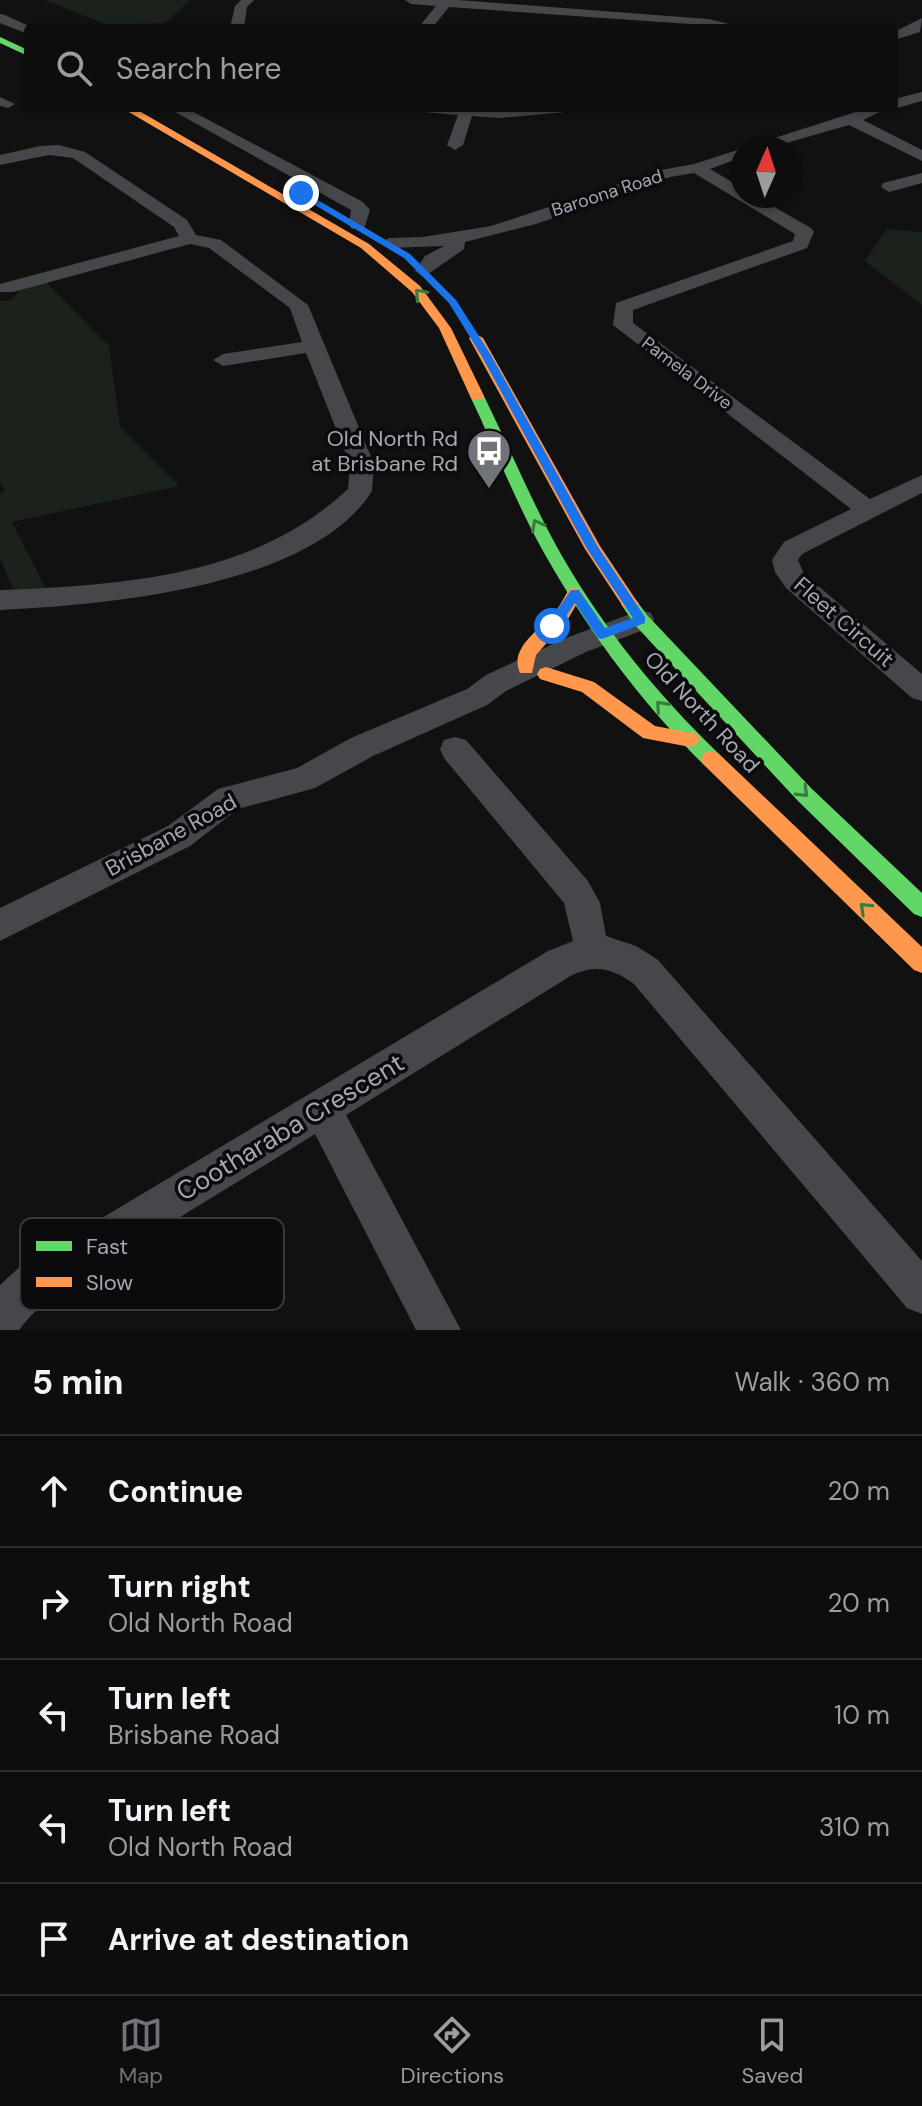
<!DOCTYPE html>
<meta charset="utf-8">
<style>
body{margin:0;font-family:"DM Sans",sans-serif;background:#1b1b1b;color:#f1f3f6}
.compass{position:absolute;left:730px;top:136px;width:72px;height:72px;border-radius:50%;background:#0d0d0d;box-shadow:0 2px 6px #0004;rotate:3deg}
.stop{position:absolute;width:24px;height:24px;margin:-18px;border:6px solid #1a73e8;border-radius:50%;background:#fff}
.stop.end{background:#1a73e8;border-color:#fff;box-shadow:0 2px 8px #0008}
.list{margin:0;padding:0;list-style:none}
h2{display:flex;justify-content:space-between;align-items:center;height:104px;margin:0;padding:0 32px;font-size:34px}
h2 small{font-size:26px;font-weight:400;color:#9a9c9d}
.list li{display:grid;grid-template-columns:52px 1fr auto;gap:24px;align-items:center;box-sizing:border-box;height:112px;padding:0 32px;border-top:2px solid #2d2d2e}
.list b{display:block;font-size:30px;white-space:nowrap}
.list p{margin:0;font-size:26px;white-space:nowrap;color:#9a9c9d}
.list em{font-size:26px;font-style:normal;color:#9a9c9d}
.icon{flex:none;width:44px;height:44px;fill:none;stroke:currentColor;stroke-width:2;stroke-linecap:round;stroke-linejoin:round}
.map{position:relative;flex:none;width:922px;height:1330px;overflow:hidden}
.search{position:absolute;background:#0d0d0d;box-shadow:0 2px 6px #0004;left:24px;right:24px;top:24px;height:88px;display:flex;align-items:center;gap:20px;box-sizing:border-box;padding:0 28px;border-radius:8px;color:#9a9c9d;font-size:30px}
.sheet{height:664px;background:#0d0d0d}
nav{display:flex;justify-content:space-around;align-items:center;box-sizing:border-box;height:112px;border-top:2px solid #2d2d2e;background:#0d0d0d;font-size:22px;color:#9a9c9d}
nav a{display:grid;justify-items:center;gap:4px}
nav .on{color:#707379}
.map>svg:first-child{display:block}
.green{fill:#1b211b}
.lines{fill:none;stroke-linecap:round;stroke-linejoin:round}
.street{fill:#45474a;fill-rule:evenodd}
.fast{fill:#63d668;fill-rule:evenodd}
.slow{fill:#ff974d;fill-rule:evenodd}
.oneway{stroke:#3b7b3f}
.route{fill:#1a73e8}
.labels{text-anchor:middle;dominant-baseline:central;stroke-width:7;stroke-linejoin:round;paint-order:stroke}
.far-street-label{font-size:18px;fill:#a3a8b1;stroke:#0b0b0d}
.poi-label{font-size:22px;fill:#a3a8b1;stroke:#0b0b0d;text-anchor:end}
.street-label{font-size:22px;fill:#a3a8b1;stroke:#0b0b0d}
.near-street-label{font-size:26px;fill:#a3a8b1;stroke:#0b0b0d}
.key{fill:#0b0b0d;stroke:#393a3e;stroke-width:2}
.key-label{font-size:22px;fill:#a3a8b1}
</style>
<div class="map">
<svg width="922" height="1330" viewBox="0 0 922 1330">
<rect width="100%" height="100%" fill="#111"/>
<path class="green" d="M45 0H190L165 23 107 25Z
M887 229 922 232V305L865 261Z
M46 282 109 346 120 427 179 486 12 522 49 595 13 589 0 558V494L5 491 0 483V301H10L23 287Z"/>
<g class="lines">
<path class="street" d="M241 0H254L247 7 244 28H230L235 6Z
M405 0H459L708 19 746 28 449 7 432 28H418L436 6 411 4Z
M0 14 5 15 33 28H28V34L0 23Z
M922 18 920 32 894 40V32Z
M922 92V101C912 103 902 108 892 108L894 99Z
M0 97 15 104 8 108 0 106Z
M168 108H186L363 202 370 210 364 229H352L349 225 351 210Z
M417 108H573L566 112 499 118 472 116 463 145 455 150 447 145 458 115 424 112Z
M868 108H888L863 120 922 150V161L849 125 769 148H742V157L710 169 742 188V196H755L811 228 814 232 807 248 633 310V323L870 499 922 475V493L802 554 798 560 804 574 922 674V701L912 698 786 588 775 572 772 560 784 542 851 509 613 325 616 303 793 241 795 234 694 173 670 177 536 224 465 242 464 249 424 277 415 271 425 256 444 246 389 248 380 243 389 238 423 237 491 226 661 170 694 164Z
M59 145 85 152 187 220 196 235 221 240 308 305 374 464 372 491C311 588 104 605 0 610V590C124 585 254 577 348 489L350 464 306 353 223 366 213 360 223 354 302 342 290 308 209 248 190 244 13 292H0V284L179 236 174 227 73 158 49 155 0 165V155L40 146Z
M922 173V183L889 192 881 187 883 183Z
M641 610 651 613 654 620 651 627 586 652 506 691 487 705 373 756 315 788 238 809 190 846 0 941V908L168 826 218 789 297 768 351 738 467 689 486 675 566 638Z
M455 737 466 740 588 881 600 903 606 936 636 946 658 960 922 1261V1314L907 1308 634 984C613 969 597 964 572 975L346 1115 461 1330H416L315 1134C256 1171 196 1207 137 1244 92 1272 52 1287 19 1330H0V1285L26 1261 77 1233 548 951 573 941 564 903 444 758 440 749 444 740Z"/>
<path class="fast" d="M0 37 28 50V56L0 43Z
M477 392 484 396C510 449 533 505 562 556 604 629 657 694 718 753L721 759 718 765 711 767 704 765C637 698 582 623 537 540 512 493 493 444 470 396Z
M630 598 636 600 647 615 812 789 922 893V917L914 914 798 801 635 625 621 604Z"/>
<path class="slow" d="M122 108H134L369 244 420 286 451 328 484 396 482 399H472L470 396 439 328 412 292 361 248Z
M476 334 483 338 600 546 636 600 639 604 636 608H624L585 549 469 338Z
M575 587 583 593 568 619 536 655 532 673H520C508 647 542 629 556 611 561 604 565 596 569 589Z
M546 667 594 682 655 726 697 734 700 739 697 744 690 747 643 738 582 692 540 679 537 674 540 669Z
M711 751 718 753 922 947V973L914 970 704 765 701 759 704 753Z"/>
</g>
<defs><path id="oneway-chevron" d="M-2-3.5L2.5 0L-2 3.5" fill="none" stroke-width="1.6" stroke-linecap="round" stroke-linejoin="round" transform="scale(2)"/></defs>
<g class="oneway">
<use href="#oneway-chevron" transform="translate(420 294) rotate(-132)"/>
<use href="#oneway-chevron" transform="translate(537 525) rotate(-118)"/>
<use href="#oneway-chevron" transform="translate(661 706) rotate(-131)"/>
<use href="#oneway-chevron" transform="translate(803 792) rotate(45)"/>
<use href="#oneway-chevron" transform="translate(865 908) rotate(-137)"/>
</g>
<path class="route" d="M298 192H304L410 254 456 300 491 355 598 547 645 617V623L602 639 598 638 575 603 557 630H548V623L571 590H579L605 628 633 618 587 549 481 355 449 303 404 258 298 195Z"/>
<defs>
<g id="bus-pin" transform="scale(2.3)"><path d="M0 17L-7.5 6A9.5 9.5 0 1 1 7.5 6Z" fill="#707379" stroke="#0b0b0d"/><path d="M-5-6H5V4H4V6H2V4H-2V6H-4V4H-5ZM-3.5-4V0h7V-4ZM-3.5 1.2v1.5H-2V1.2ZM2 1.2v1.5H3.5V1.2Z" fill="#fff"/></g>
</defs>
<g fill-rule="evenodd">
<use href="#bus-pin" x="489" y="451"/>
</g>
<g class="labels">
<g class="far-street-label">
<text transform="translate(607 193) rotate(-18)">Baroona Road</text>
<text transform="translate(687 373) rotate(37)">Pamela Drive</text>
</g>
<g class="poi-label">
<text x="458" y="438">Old North Rd<tspan x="458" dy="25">at Brisbane Rd</tspan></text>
</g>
<g class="street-label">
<text transform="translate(844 622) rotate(41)">Fleet Circuit</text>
<text transform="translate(702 712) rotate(47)">Old North Road</text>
<text transform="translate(171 835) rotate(-29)">Brisbane Road</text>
</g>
<g class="near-street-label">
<text transform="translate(290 1127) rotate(-31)">Cootharaba Crescent</text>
</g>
</g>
<rect x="20" y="1218" width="264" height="92" rx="12" class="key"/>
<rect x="36" y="1241" width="36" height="10" fill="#63d668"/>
<rect x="36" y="1277" width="36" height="10" fill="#ff974d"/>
<g class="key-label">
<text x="86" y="1254">Fast</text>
<text x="86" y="1290">Slow</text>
</g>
</svg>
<svg class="compass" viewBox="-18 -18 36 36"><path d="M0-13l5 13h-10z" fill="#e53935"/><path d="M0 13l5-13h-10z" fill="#9a9c9d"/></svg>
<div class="stop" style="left:552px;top:626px"></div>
<div class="stop end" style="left:301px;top:193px"></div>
<div class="search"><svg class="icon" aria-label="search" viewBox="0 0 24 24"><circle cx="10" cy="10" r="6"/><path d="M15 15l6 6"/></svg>Search here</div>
</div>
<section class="sheet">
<h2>5 min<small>Walk · 360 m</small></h2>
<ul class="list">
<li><svg class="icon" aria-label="ahead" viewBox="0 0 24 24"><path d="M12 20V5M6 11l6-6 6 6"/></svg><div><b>Continue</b></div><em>20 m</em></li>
<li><svg class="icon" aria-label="right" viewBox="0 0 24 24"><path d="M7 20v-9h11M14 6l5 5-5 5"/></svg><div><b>Turn right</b><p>Old North Road</p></div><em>20 m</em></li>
<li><svg class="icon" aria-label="left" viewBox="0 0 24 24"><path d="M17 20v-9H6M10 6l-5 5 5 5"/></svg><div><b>Turn left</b><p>Brisbane Road</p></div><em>10 m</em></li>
<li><svg class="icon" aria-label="left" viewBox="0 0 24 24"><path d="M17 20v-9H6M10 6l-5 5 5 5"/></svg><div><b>Turn left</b><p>Old North Road</p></div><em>310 m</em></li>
<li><svg class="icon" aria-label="arrive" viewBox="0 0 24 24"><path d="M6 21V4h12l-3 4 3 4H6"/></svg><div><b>Arrive at destination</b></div></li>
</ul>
</section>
<nav>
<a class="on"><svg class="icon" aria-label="map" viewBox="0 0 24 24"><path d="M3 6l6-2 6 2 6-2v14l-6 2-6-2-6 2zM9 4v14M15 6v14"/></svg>Map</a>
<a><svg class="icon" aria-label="directions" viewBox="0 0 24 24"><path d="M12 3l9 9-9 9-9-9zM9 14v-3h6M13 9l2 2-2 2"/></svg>Directions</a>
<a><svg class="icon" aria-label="saved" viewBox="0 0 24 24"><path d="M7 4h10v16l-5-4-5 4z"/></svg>Saved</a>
</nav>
